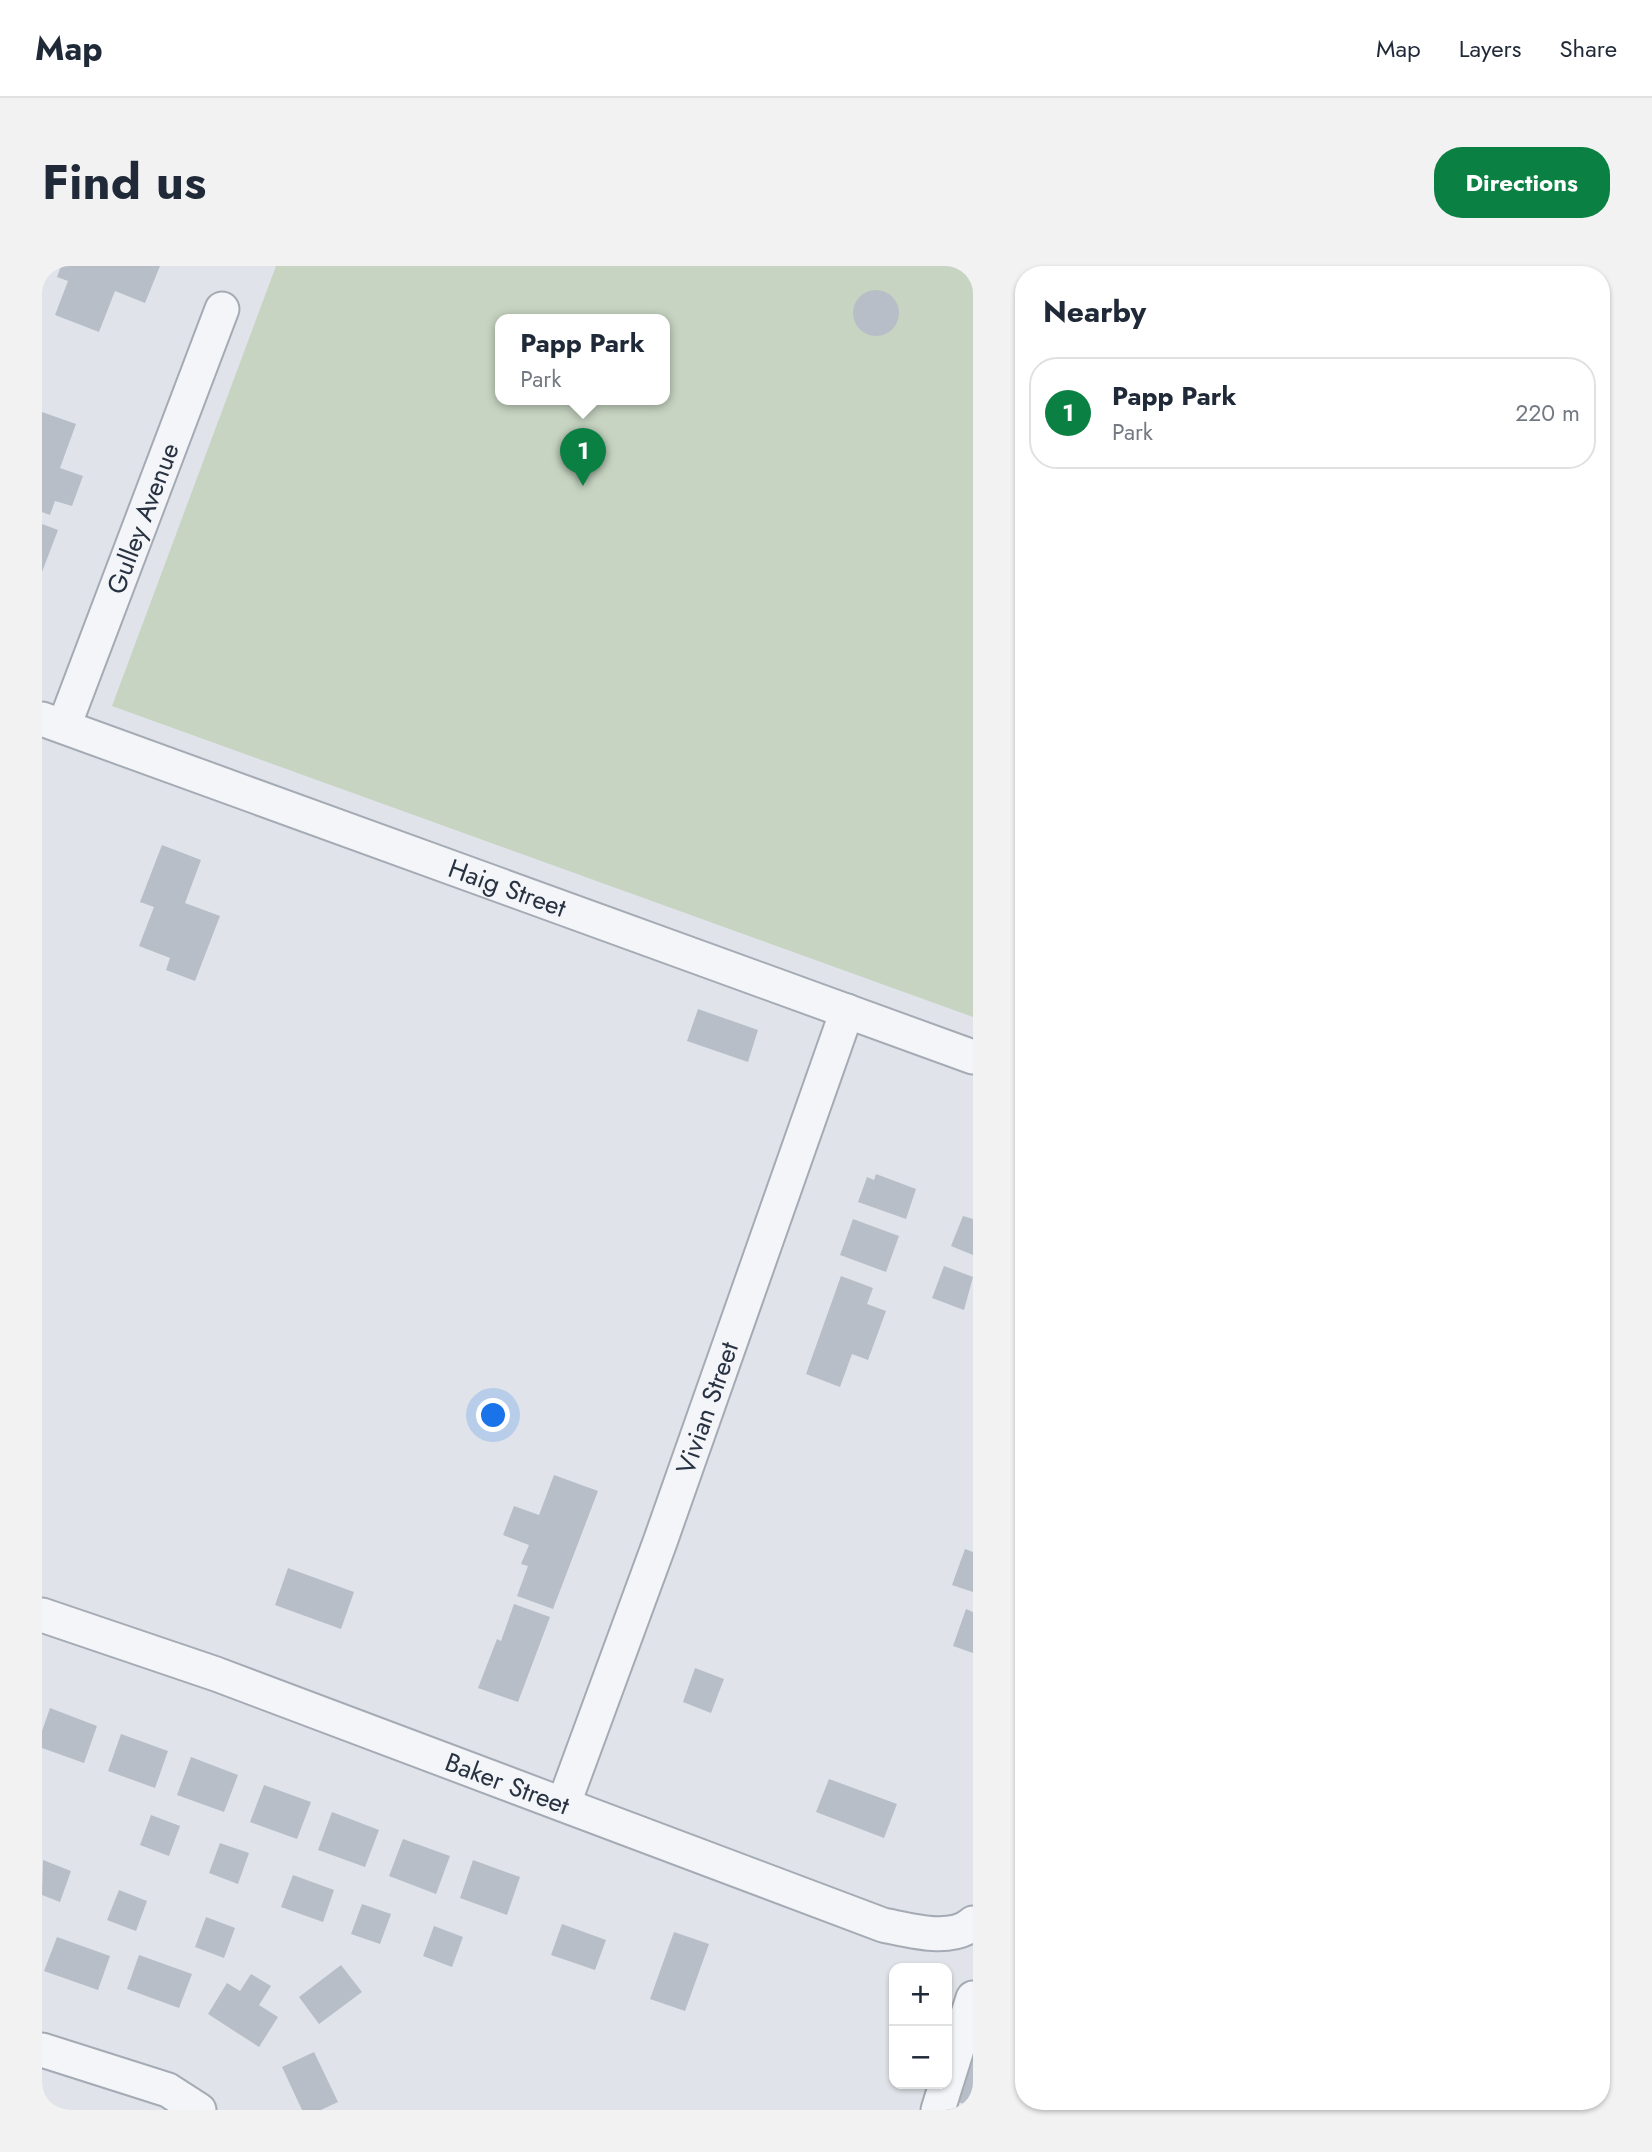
<!DOCTYPE html>
<meta charset="utf-8">
<style>
body{margin:0;font-family:Jost,sans-serif;background:#f2f2f3;color:#1f2937}
.controls{position:absolute;right:21px;bottom:21px;display:grid;overflow:hidden;border-radius:14px;box-shadow:0 2px 5px #0004}
.controls button{width:63px;height:63px;display:grid;place-items:center;padding:0;border:0;border-bottom:2px solid #e0e1e3;background:#fff;color:#1f2937;font:35px sans-serif}
.you{position:absolute;left:452px;top:1150px;width:24px;height:24px;margin:-18px;border:5px solid #fff;border-radius:50%;background:#1a73e8;box-shadow:0 0 0 10px #1a73e833}
.badge{display:grid;place-items:center;width:46px;height:46px;border-radius:50%;background:#0b8043;color:#fff;font-size:23px;font-weight:700}
.pin{position:absolute;translate:-50% -58px;filter:drop-shadow(0 2px 4px #0008)}
.pin::after{content:'';position:absolute;top:37px;width:24px;height:21px;background:inherit;clip-path:polygon(0 0,100% 0,50% 100%)}
.popup{position:absolute;left:453px;top:48px;width:175px;height:91px;box-sizing:border-box;display:grid;place-content:center;border-radius:14px;background:#fff;filter:drop-shadow(0 2px 5px #0005);font-size:23px;white-space:nowrap;color:#747a83}
.popup b{font-size:26px;color:#1f2937}
.popup::after{content:'';position:absolute;left:50%;top:100%;margin-left:-14px;border:14px solid transparent;border-top-color:#fff}
.list{margin:0;padding:0;list-style:none}
h2{display:flex;justify-content:space-between;align-items:center;height:91px;margin:0;padding:0 28px;font-size:30px}
h2 small{font-size:23px;font-weight:400;color:#747a83}
.list li{display:grid;grid-template-columns:46px 1fr auto;gap:21px;align-items:center;box-sizing:border-box;height:112px;margin:0 14px 14px;padding:0 14px;border:2px solid #e0e1e3;border-radius:28px}
.list b{display:block;font-size:26px;white-space:nowrap}
.list p{margin:0;font-size:23px;white-space:nowrap;color:#747a83}
.list em{font-size:23px;font-style:normal;color:#747a83}
.map{position:relative;flex:none;width:931px;height:1844px;overflow:hidden;border-radius:28px}
header{display:flex;align-items:center;gap:42px;box-sizing:border-box;height:98px;padding:0 35px;background:#fff;border-bottom:2px solid #e0e1e3}
header strong{font-size:33px}
nav{display:flex;gap:38px;margin-inline-start:auto;font-size:24px}
.intro{display:flex;align-items:center;justify-content:space-between;box-sizing:border-box;height:168px;padding:0 42px}
h1{margin:0;font-size:49px}
.button{padding:18px 32px;border-radius:28px;background:#0b8043;color:#fff;font-size:24px;font-weight:700}
main{display:flex;gap:42px;padding:0 42px}
aside{flex:1;background:#fff;border-radius:28px;box-shadow:0 2px 5px #0004}
.map>svg:first-child{display:block}
.green{fill:#c6d4c1;fill-rule:evenodd}
.building{fill:#b7bec7}
.lines{fill:none;stroke-linecap:round;stroke-linejoin:round}
.minor-casing{stroke:#a5abb4;stroke-width:37}
.minor{stroke:#f3f5f8;stroke-width:33}
.labels{text-anchor:middle;dominant-baseline:central;stroke-width:5;stroke-linejoin:round;paint-order:stroke}
.street-label{font-size:26px;fill:#283242;stroke:#f0f3f7}
</style>
<header>
<strong>Map</strong>
<nav><a>Map</a><a>Layers</a><a>Share</a></nav>
</header>
<div class="intro"><h1>Find us</h1><a class="button">Directions</a></div>
<main>
<div class="map">
<svg width="931" height="1844" viewBox="0 0 931 1844">
<rect width="100%" height="100%" fill="#e0e4ea"/>
<path class="green" d="M234 0H931V751L70 440ZM459 54H623V134H459Z"/>
<path class="building" d="M19 0H118L103 37 73 25 57 66 13 49 26 15 15 11Z
M811 47a23 23 0 1 1 46 0a23 23 0 1 1-46 0Z
M0 146 34 158 18 202 41 210 30 240 13 235 8 249 0 246Z
M0 258 16 264 0 306Z
M120 579 159 594 143 637 178 650 153 715 124 704 128 692 97 680 112 641 98 636Z
M656 743 716 764 706 796 645 775Z
M834 908 874 923 864 953 816 936 825 911 832 914Z
M921 950 931 953V989L909 980Z
M811 953 857 970 844 1006 798 989Z
M902 1000 931 1011 922 1044 890 1032Z
M799 1010 831 1022 825 1038 844 1045 826 1094 810 1088 798 1121 764 1108Z
M512 1209 556 1225 511 1343 475 1330 486 1300 479 1298 487 1279 461 1269 472 1240 497 1249Z
M923 1283 931 1286V1326L910 1319Z
M246 1302 312 1326 299 1363 233 1339Z
M472 1338 508 1351 476 1436 436 1422 455 1373 459 1375Z
M924 1343 931 1346V1387L911 1380Z
M653 1402 682 1413 669 1447 641 1436Z
M8 1442 55 1460 42 1497 0 1482V1465Z
M79 1468 126 1485 113 1522 66 1505Z
M149 1491 196 1509 182 1546 135 1529Z
M787 1513 855 1538 842 1572 774 1546Z
M222 1519 269 1536 255 1573 208 1556Z
M290 1546 337 1564 323 1601 276 1584Z
M109 1549 138 1560 127 1590 98 1579Z
M361 1573 408 1590 394 1628 347 1610Z
M178 1577 207 1587 196 1618 167 1607Z
M1 1594 29 1605 18 1636 0 1629Z
M431 1594 478 1611 465 1649 418 1632Z
M251 1609 292 1624 281 1656 239 1641Z
M77 1624 105 1635 94 1665 65 1654Z
M320 1638 349 1648 338 1678 309 1668Z
M164 1651 193 1662 182 1692 153 1681Z
M520 1658 564 1674 553 1704 509 1689Z
M392 1660 421 1671 410 1701 381 1690Z
M632 1666 667 1678 643 1745 608 1733Z
M15 1671 68 1690 56 1724 2 1705Z
M97 1689 150 1708 137 1742 85 1723Z
M299 1699 320 1726 277 1758 257 1731Z
M209 1708 229 1720 217 1739 236 1751 217 1781 166 1748 185 1717 198 1725Z
M931 1783V1841L907 1833Z
M272 1786 296 1836 279 1844H260L240 1801Z"/>
<g class="lines">
<g class="minor-casing">
<g id="minor">
<path id="s1" d="M0 453 931 791"/>
<path id="s2" d="M22 460 180 43"/>
<path id="s3" d="M0 1349 174 1408 841 1659C867 1664 910 1677 931 1657"/>
<path id="s4" d="M522 1537 618 1276 805 745"/>
<path d="M0 1784 126 1824 157 1844"/>
<path d="M905 1815 931 1732"/>
<path d="M896 1844 904 1818"/>
</g>
</g>
<use href="#minor" class="minor"/>
</g>
<g class="labels">
<g class="street-label">
<text stroke="none"><textPath href="#s2" startOffset="222">Gulley Avenue</textPath></text>
<text stroke="none"><textPath href="#s1" startOffset="495">Haig Street</textPath></text>
<text stroke="none"><textPath href="#s4" startOffset="420">Vivian Street</textPath></text>
<text stroke="none"><textPath href="#s3" startOffset="495">Baker Street</textPath></text>
</g>
</g>
</svg>
<div class="controls">
<button>+</button>
<button>−</button>
</div>
<div class="you"></div>
<div class="pin badge" style="left:541px;top:220px">1</div>
<div class="popup"><b>Papp Park</b>Park</div>
</div>
<aside>
<h2>Nearby<small></small></h2>
<ul class="list">
<li><span class="badge">1</span><div><b>Papp Park</b><p>Park</p></div><em>220 m</em></li>
</ul>
</aside>
</main>
